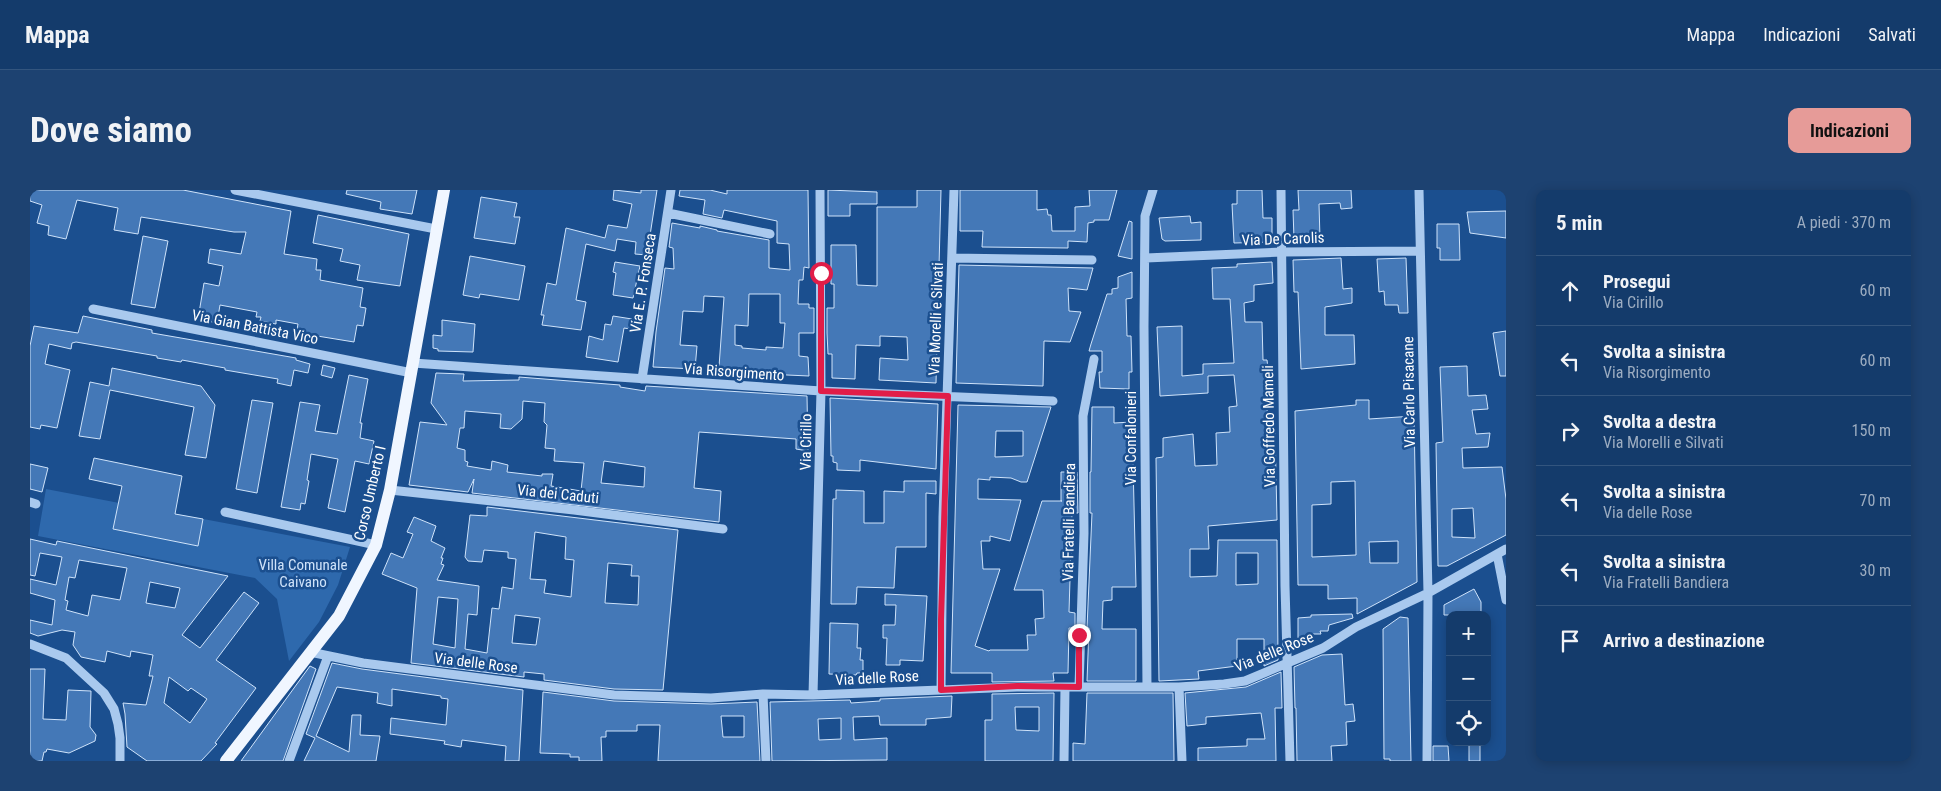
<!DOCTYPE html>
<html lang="it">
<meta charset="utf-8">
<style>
body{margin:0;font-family:"Roboto Condensed",sans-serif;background:#1d4271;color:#f1f3f6}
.controls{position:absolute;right:15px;bottom:15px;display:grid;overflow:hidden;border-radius:10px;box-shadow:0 2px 12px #0003}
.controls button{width:45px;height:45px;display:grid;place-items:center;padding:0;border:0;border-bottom:1px solid #33557e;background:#143b6b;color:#f1f3f6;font:25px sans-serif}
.stop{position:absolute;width:15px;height:15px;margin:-11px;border:4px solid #e11d48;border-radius:50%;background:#fff}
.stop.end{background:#e11d48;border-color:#fff;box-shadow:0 1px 5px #0008}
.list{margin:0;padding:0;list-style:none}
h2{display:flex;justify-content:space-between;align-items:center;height:65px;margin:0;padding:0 20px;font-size:21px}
h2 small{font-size:16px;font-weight:400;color:#9dadc1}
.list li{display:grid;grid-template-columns:32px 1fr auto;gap:15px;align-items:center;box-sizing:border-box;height:70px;padding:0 20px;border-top:1px solid #33557e}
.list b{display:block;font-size:19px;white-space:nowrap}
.list p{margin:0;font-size:16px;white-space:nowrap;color:#9dadc1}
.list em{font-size:16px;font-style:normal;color:#9dadc1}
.icon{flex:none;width:28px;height:28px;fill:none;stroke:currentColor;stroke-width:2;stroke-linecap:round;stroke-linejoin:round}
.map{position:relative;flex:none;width:1476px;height:571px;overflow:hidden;border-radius:10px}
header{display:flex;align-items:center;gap:30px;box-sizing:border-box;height:70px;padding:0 25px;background:#143b6b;border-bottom:1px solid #33557e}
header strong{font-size:24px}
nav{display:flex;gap:28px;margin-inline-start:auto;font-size:18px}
.intro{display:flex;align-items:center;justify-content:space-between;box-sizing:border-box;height:120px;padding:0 30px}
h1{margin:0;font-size:35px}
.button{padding:12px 22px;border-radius:10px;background:#e69b98;color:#111;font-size:18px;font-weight:700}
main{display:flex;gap:30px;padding:0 30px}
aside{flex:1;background:#143b6b;border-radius:10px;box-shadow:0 2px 12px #0003}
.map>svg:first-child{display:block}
.green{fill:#2e69ad}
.building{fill:#4478b7;stroke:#cfe3fa;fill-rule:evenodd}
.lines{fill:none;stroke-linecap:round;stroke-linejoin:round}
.minor{stroke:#a9c9ee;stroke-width:9}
.major{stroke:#f0f6ff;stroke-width:12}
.route{stroke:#e11d48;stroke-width:6}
.labels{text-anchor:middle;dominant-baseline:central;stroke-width:5;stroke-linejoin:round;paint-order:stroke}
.street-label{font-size:15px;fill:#fff;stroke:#1b4f8f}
.park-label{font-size:15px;fill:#cfe3fa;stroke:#1b4f8f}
</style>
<header>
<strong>Mappa</strong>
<nav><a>Mappa</a><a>Indicazioni</a><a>Salvati</a></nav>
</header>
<div class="intro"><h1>Dove siamo</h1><a class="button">Indicazioni</a></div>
<main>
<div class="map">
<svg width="1476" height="571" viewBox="0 0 1476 571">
<rect width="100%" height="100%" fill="#1b4f8f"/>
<path class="green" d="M16 299 320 357 308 395 289 432 259 471 247 409 225 388 8 346Z"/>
<path class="building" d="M0 0H153L261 21 254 64 287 69 286 80H291L290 90 333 98 330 117 336 118 333 136 327 135 324 152 281 145 279 152 265 150 268 134 246 130V134L230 131 231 127H226L227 122 190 115 187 133 168 129 174 93 189 96 193 76 178 73 180 59 211 64 216 42H204L111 27 108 44 84 40 88 18 47 10 36 49 18 45 19 36 7 33 12 15 0 11Z
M317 0H387L382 24 350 19 351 12 316 4Z
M584 0 611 3V0H627L617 65 605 64 606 52 587 49 585 61 556 54 546 110 556 112 551 140 512 135 514 125H511L517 93 526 95 536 38 575 48 578 35 597 38 602 14 583 10Z
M650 0H680L697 4V0H778L779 78 774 77 773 90H769L768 114H779V118H784V143H769V166L778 167 779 186 735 184 736 181 689 177 694 107 674 106 673 122 653 121 650 155 667 156 665 179 623 177 626 142 635 78 644 79 643 58 639 57 642 33 670 38V36L687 40V41L739 50V78L760 80 759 54 747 53V31L694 20 692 28 673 24 675 10 649 6ZM719 104H750V133H755L753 158 736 157V160L712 158V156L705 155V135L718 136Z
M798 0 847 2V14H820V26H798Z
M887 0H911L906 193 849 190 850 168 878 170 877 147 850 146V156L826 155 825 189 802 188V164H798L797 143V118H804V94H801V55H826L827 95 847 96V17H887Z
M930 0H1007V20L1017 19 1018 25H1021L1022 41H1045V17L1060 16 1059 0H1087L1079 30H1064V32L1058 33 1057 52 1038 51V58L952 57 953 41H930Z
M1207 0H1232L1233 28H1242V52L1204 53 1202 14H1207Z
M1268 0H1321L1322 18 1311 19 1310 13 1289 14 1290 49H1264L1263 20H1269Z
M451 7 487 13 484 27H490L485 54 444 48Z
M1476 21V48L1440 43 1437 22Z
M288 25 379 44 370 96 327 90 330 75 310 71 313 59 283 53Z
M1160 26 1161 33 1171 32V50L1135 51 1132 49 1129 28Z
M1099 31 1102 32V69L1088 66Z
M1407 34H1429L1430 70H1410V58H1407Z
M113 46 138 51 125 118 101 114Z
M440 66 495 76 489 110 450 104 449 108 433 105Z
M1311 68 1313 99 1322 98V113L1295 117V145H1324L1325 174 1271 179 1268 102H1264L1263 70Z
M1376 68 1378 123H1369L1368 115H1355L1354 101 1349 102 1347 69Z
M585 72 610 76 603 108 583 105 586 83 583 82Z
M1242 72 1243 93 1224 95V111L1214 113 1215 132H1232L1233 170H1237L1240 195 1236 196 1238 239H1245L1247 330 1178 336 1179 359H1160V387L1187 386 1188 350H1247L1248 470 1234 476V449H1207V476L1168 481 1169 489 1129 491 1126 268 1133 267V248L1163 244 1165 276 1187 275 1186 243 1200 242 1199 217 1207 216 1204 185 1178 186V203L1130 206 1127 137 1152 136V186L1173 184V174L1204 173 1200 109H1183L1182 78 1207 77V74ZM1206 363H1228V394L1206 395Z
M929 75 1063 78 1057 100 1038 98 1039 121 1051 122 1040 152 1014 151 1013 196 926 193Z
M1102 82V108L1096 109 1097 146H1101L1102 182H1099V199L1070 198 1069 182H1072V161H1059L1061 154 1077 104H1082V99L1088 98V87Z
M53 126 122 140V143L266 168V170L280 174 278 183 264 180 261 196 247 193 248 189 195 180V178L152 170 151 172 127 168V166L46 152 42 153 41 159 19 154 15 174 40 180 27 238 11 235 10 239 0 237V156L4 136 48 143Z
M583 126 602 129 600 139 594 138 588 172 556 167 559 146 573 150 575 134 581 135Z
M412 130 445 134 443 162 408 161V159L403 158V145L412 146Z
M1476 141V186H1470L1463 143Z
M293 175 305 178 302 188 291 185Z
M1437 176 1438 206 1456 205 1458 219 1442 220 1446 244 1460 243 1458 257 1432 258 1433 278 1472 277 1476 309V345L1417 376H1408L1406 253 1413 252 1410 177ZM1443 318 1445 348 1422 347V319Z
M82 178 171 196 185 215 176 268 155 265 164 217 80 200 70 249 49 246 60 192 79 196Z
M406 183 434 184 433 191 489 190V187L590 195V197L615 201 616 196 777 206 778 261 766 259V249L669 242 664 298 691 301 689 332 442 303 444 289 438 302 379 295 390 232 417 235 401 213ZM493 211 515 213 514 232 517 235 515 258 525 259 524 271 554 273 551 301 521 296 523 284H512V286L477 282 478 275 462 271 461 280 437 276 438 272 435 271V260L427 258 430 238H434L435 221 471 224 470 238 481 239 492 229ZM574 271 615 277 614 297 571 293Z
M319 185 338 189 330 233H332L330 248 344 251 339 274 325 271 315 322 298 318 308 269 281 264 277 290 279 291 275 314 271 313 270 320 251 317 270 212 290 215 285 241 307 244Z
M800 208 908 214 906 279 830 270V281L807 280V273L803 272V266H801Z
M222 210 243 213 227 303 206 299Z
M1326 210H1339V229L1384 226 1387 392 1327 424V408L1298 409V395H1268L1265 221 1326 215ZM1325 291 1326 365 1282 367V315L1301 314V292ZM1368 351V373H1340L1339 352Z
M928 215 1021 217 997 292H991L981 288 960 287V290L948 289V309L991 310 980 351 960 346V351H951L953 379H970L945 456 959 461 960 460H998L997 445H1006L1005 429 1014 428 1013 400H984L1012 311H1032H1031V282H1047L1048 323H1042L1039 422 1045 423V438H1039L1038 483H1023L1024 491 962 492V483H921ZM966 241H993V266L965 267Z
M1062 217H1084V233L1102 232 1106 397H1082V410L1073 411 1072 439H1106V491H1057L1059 438H1057L1062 323H1060V282H1061Z
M64 268 152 286 145 324 173 329 168 356 83 339 92 296 59 289Z
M0 274 18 278 12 302 0 299Z
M874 291H906V304L896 303V357H866L864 398 827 397 826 414H801L803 309H806V300L834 301V333H854V301L874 302Z
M457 317 648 340 633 500 584 499 514 490V484L494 482V487L381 473 387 398 352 384 361 363 373 368 383 344 377 342 384 327 406 336 401 351 415 358 411 368H413L411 374 414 375 407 390 449 396 447 425 438 424 435 459 457 463 462 418 469 419 472 397 483 399 486 369 478 368V362L454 360 452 372 438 371 435 367 440 325 457 326ZM505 342 536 347 535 369 544 370 541 407 514 403 516 390 500 389ZM578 373 602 375 601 386H609L608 415 575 413ZM408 407 428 409 425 458 403 454ZM485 425 510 428 506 455 482 453Z
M0 349 26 355 27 351 198 386 152 445 170 458 214 402 229 413 186 470 226 498 185 553 187 554 171 571H117L97 557 95 524 93 513 116 515 123 486H119L123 465 101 461 100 467 77 461 75 472 51 467 43 455 45 442 32 440 8 446 0 443V430L22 435 25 410 0 403V389L26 395 32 367 10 363 5 386 0 385ZM49 370 97 378 90 410 62 405 58 426 36 420 38 411 35 410 39 387 45 388ZM120 392 150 398 145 418 116 413ZM139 487 158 501 161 498 177 509 160 533 134 513Z
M1444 399 1451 412V425H1414V415Z
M855 404 897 406 893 471 870 470V475H856L857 448H853V435H865L866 415H855Z
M1322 424 1323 428 1299 435 1298 441H1290L1291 444H1280V448H1268V428L1281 427V425Z
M1370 427 1378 428 1381 571H1360V569H1354L1353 439Z
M800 433 828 434 827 458H831L830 470H833V483H827L826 485 799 484Z
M1312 464 1315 515 1323 514 1325 531 1316 532 1317 555 1301 556 1302 571H1267L1266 518H1265L1264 477 1292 465Z
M302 473 332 479 493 500 489 571H475L476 556 432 550 431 557 414 554 415 551 360 544 361 528 416 535 418 509 411 508V506L362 499V516L347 513 348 503 307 497 286 546 319 562 322 525H331L330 545 350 546 346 571H274L285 548 276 544Z
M280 476 286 479 253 571H211Z
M0 479H15L13 529 36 530 38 500 61 501 60 537 66 545 65 551 39 563 17 559 16 562H14L12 571H0Z
M1251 482 1252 518H1245L1246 571H1168V558L1217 556V549H1235L1231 523 1176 527V534L1157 536 1155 503 1216 497Z
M513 502 584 511 681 514 727 512 730 571H628L630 535H607V541H576V547H571L572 571H549V567H540V564L510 563ZM691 526H714V547H693Z
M1024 503 1023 571H955V530H962V504ZM985 517H1009V541L986 540Z
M1057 503H1143L1144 571H1043V553L1055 554Z
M922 506 921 527 896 529V535H850L849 526 823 527 824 550 857 548V570L742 571 740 512 820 510 821 513 850 511V509ZM811 528V549L789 550 788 529Z
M1450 554V571H1439V555Z
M1403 556H1418L1419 571H1403Z"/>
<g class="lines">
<path class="minor" d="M205 0 406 39
M1251 0 1255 396 1260 571
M1389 0 1398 403 1397 571
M638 23 740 44
M922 68 1062 70
M1116 68 1252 62 1390 61
M63 119 382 183
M383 173 791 201 1023 211
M612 189 641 0
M360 300 544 320 693 339
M0 312 6 314
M195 322 346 355
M1467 364 1476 410
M0 454 36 468 74 503 84 519 88 534 90 548V571
M280 462 333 473 584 505 681 508 733 504 783 505 987 497H1149L1194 494 1215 491 1293 458 1326 437 1398 403 1476 359
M1049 497 1054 343 1053 226 1064 169
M1117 497 1114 137 1115 26 1123 0
M1149 497 1152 571
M911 500 913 327 924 0
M733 504 736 571
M783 505 791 201 790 0
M259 571 298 466
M1034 571 1035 497"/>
<path class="major" d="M196 571 309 426 346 355 360 300 414 0"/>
</g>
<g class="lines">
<path class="route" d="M791 83V201L918 206 911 430V500L987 496 1049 497V445"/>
</g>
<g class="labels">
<g class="street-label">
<text transform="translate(1253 49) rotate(-2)">Via De Carolis</text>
<text transform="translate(613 93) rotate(-81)">Via E. P. Fonseca</text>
<text transform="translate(906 129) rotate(-88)">Via Morelli e Silvati</text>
<text transform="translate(225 137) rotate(11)">Via Gian Battista Vico</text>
<text transform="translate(704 182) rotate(4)">Via Risorgimento</text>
<text transform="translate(1379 202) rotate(-91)">Via Carlo Pisacane</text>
<text transform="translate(1239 236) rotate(-91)">Via Goffredo Mameli</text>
<text transform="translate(1101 248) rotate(-90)">Via Confalonieri</text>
<text transform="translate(776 252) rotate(-89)">Via Cirillo</text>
<text transform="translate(340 303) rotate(-77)">Corso Umberto I</text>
<text transform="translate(528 304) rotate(6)">Via dei Caduti</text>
<text transform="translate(1039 332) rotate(-89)">Via Fratelli Bandiera</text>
<text transform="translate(1244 462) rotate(-22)">Via delle Rose</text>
<text transform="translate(446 473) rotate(7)">Via delle Rose</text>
<text transform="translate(847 488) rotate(-3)">Via delle Rose</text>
</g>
<g class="park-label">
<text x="273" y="375">Villa Comunale<tspan x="273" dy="17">Caivano</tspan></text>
</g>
</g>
</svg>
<div class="controls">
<button>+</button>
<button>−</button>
<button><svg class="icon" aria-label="locate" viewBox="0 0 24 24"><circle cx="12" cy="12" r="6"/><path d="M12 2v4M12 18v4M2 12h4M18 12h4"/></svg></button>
</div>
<div class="stop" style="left:791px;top:83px"></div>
<div class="stop end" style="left:1049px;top:445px"></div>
</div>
<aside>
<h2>5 min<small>A piedi · 370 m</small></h2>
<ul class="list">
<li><svg class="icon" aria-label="ahead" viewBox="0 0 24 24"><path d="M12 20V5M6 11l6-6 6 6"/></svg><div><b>Prosegui</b><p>Via Cirillo</p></div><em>60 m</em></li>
<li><svg class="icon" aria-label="left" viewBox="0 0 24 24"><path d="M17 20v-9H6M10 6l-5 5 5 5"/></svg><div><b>Svolta a sinistra</b><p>Via Risorgimento</p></div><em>60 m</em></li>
<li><svg class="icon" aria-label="right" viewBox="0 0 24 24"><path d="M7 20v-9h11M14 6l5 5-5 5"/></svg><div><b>Svolta a destra</b><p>Via Morelli e Silvati</p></div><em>150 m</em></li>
<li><svg class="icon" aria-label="left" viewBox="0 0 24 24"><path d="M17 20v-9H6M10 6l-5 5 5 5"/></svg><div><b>Svolta a sinistra</b><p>Via delle Rose</p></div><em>70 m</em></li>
<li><svg class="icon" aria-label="left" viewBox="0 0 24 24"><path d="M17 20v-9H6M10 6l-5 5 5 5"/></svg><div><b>Svolta a sinistra</b><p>Via Fratelli Bandiera</p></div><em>30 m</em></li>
<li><svg class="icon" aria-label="arrive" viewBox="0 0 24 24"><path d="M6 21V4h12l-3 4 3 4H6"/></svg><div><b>Arrivo a destinazione</b></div></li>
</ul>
</aside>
</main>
